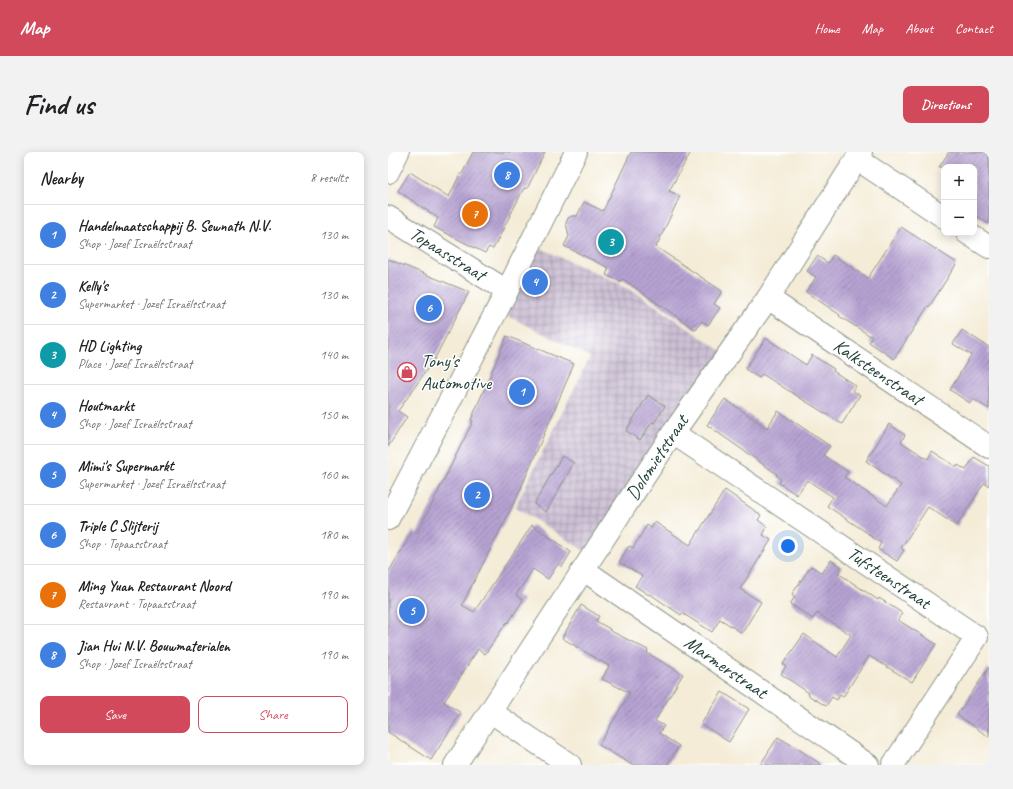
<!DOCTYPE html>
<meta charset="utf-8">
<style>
body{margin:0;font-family:Caveat,sans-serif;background:#f2f2f2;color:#202124}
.controls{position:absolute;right:12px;top:12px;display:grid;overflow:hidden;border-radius:8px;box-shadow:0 2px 10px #0003}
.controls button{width:36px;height:36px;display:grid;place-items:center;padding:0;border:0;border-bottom:1px solid #e0e0e0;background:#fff;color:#202124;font:20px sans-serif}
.you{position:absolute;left:400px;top:394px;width:14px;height:14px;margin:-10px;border:3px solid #fff;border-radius:50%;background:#1a73e8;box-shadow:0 0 0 6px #1a73e833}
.badge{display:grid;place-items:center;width:26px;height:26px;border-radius:50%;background:#d1495b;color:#fff;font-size:13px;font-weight:700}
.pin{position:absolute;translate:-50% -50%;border:2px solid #fff;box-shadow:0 1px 4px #0006}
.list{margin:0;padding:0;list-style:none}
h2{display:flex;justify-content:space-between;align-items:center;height:52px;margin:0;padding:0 16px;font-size:17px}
h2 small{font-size:13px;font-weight:400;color:#757577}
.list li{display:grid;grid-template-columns:26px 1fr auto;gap:12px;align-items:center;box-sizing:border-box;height:60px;padding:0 16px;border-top:1px solid #e0e0e0}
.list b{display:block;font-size:15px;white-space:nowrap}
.list p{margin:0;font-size:13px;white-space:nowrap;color:#757577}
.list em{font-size:13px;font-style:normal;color:#757577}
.actions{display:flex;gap:8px;padding:12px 16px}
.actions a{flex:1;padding:9px 0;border:1px solid #d1495b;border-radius:8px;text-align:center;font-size:14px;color:#d1495b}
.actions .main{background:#d1495b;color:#fff}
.map{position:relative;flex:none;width:601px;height:613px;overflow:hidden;border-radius:8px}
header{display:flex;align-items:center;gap:24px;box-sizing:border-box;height:56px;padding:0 20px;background:#d1495b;color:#fff}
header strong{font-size:19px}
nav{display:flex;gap:22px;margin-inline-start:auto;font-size:14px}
.intro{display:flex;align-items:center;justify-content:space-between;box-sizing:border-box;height:96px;padding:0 24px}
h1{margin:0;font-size:28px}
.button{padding:10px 18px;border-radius:8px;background:#d1495b;color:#fff;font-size:14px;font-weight:700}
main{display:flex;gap:24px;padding:0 24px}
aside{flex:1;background:#fff;border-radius:8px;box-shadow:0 2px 10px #0003}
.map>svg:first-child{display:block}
.industrial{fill:url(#industrial-grid)}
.building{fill:url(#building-hatch)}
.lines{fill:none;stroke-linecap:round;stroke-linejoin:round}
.minor-casing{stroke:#8a9486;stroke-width:24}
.minor{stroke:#fff;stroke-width:22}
.labels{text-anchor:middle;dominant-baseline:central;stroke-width:3;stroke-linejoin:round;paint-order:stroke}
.street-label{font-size:19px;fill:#1f3d34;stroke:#fff}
.poi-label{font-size:19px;fill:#1f3d34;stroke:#fff;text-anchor:start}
</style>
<header>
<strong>Map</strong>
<nav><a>Home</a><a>Map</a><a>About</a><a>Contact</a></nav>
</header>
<div class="intro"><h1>Find us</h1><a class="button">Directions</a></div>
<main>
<aside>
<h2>Nearby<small>8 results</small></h2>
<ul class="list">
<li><span class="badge" style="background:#3f7fe0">1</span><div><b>Handelmaatschappij B. Sewnath N.V.</b><p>Shop · Jozef Israëlsstraat</p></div><em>130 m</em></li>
<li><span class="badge" style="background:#3f7fe0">2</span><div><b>Kelly's</b><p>Supermarket · Jozef Israëlsstraat</p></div><em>130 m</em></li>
<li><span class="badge" style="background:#0f9aa8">3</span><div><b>HD Lighting</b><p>Place · Jozef Israëlsstraat</p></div><em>140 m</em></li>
<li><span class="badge" style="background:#3f7fe0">4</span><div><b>Houtmarkt</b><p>Shop · Jozef Israëlsstraat</p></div><em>150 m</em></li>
<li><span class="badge" style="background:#3f7fe0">5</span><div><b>Mimi's Supermarkt</b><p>Supermarket · Jozef Israëlsstraat</p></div><em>160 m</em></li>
<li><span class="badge" style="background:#3f7fe0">6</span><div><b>Triple C Slijterij</b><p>Shop · Topaasstraat</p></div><em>180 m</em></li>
<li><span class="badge" style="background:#e8710a">7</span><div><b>Ming Yuan Restaurant Noord</b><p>Restaurant · Topaasstraat</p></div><em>190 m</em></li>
<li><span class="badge" style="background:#3f7fe0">8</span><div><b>Jian Hui N.V. Bouwmaterialen</b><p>Shop · Jozef Israëlsstraat</p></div><em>190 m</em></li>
</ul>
<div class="actions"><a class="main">Save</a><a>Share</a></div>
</aside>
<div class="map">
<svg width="601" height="613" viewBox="0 0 601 613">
<defs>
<pattern id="industrial-grid" width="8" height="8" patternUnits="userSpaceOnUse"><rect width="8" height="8" fill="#ccbfd4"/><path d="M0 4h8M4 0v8" fill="none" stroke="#a59cad"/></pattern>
<pattern id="building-hatch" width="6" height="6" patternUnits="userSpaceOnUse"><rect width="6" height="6" fill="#b7a3d3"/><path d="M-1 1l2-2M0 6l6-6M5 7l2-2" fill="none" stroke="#9486ac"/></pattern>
</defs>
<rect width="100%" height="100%" fill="#fff"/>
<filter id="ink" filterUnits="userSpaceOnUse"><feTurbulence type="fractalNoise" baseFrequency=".025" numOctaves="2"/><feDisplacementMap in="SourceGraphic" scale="8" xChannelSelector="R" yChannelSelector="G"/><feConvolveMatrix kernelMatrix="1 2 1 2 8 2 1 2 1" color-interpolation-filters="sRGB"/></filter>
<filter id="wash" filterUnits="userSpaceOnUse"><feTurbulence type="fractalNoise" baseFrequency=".012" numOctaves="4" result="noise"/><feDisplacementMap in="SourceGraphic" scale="16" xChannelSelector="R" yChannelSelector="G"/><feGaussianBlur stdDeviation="0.9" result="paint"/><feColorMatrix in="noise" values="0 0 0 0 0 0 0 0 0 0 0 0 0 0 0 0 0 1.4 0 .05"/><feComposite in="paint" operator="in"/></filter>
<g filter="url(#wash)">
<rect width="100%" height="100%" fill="#f4ecd7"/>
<path class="industrial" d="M150 95 243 137 335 200 200 401 127 355 202 205 114 161Z"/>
<g id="blocks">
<path class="building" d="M85 0H157L139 37 136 36 105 97 101 95 97 101 46 75 50 66 10 39 22 20 61 45 72 22H74Z
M243 0H303L281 39 292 44 268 95 334 139 326 152 332 156 320 173 314 169 308 178 235 127 233 130 218 123 221 116 176 94 181 84 178 71 180 66 184 64H189L196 50 215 59Z
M561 0H601V72L586 62V15H551Z
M513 75 569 111 541 155 540 154 506 207 481 190 484 185 451 164 452 163 418 140 428 125 419 119 429 104 440 111 445 103 480 126Z
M0 107 81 140 47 206 10 259 19 265 0 295Z
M574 178 601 195V257L585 247 582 251 562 238 583 203 565 192Z
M119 184 186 212 130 343 74 453 86 460 144 373 183 400 174 415 170 412 160 427 145 417 128 443 135 448 120 471 119 470 97 502 90 497 56 550 73 561 43 608 0 580V421L25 379 29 382 85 269 83 268Z
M378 186 418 213 424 203 446 217 445 219 468 234 464 239 472 243 454 272 374 222 371 226 357 217Z
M260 243 277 254 266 271 264 270 252 288 238 279Z
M337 247 379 276 390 259 442 294 435 303 460 320 456 325 499 354 513 333 478 309 501 272 517 283 513 290 540 307 544 299 569 315 570 313 578 318 586 305 601 314V334L596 331 569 374 540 355 513 396 516 398 509 409 490 397 493 391 481 383V382L439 354 445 345 419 328 409 343 391 331 393 327 388 323 389 322 319 273Z
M174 304 186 311 158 360 146 352Z
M337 338 373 363 370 368 379 375 375 383 383 388 352 437 373 450 354 481 332 467 324 480 294 461 293 463 262 442 261 443 247 434 254 424 231 410 241 394 245 396 259 373 263 376 267 370 302 393Z
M443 408 454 415 450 421 490 448 491 446 514 461 510 468 548 492 524 530 481 504 455 545 452 543 449 548 444 545 438 554 420 543 421 541 393 522 398 514 395 512 416 482 449 505 463 483 429 461 425 467 402 452 407 445 404 442 423 414 434 421Z
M193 453 211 464 208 469 222 477 221 478 260 498 259 501 295 522 267 569 276 574 271 581 291 594 279 613H244L211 593 242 541 214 527 221 514 174 486Z
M601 515V585L569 563Z
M334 540 361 557 341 590 313 572Z
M390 585 412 598 434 613H372Z"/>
</g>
</g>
<g filter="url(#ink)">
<use href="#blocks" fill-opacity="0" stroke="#8a9486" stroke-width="1"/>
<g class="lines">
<g class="minor-casing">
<g id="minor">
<path d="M469 7 556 65"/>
<path d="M0 20 10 0"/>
<path id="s1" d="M0 65 119 139"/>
<path d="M579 81 601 95"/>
<path id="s2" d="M380 146 601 295"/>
<path id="s3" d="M285 281 589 485 505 613"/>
<path d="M0 367 119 139 188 0"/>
<path id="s4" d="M196 418 480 613"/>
<path d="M103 560 182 613"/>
<path id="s5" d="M67 613 285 281 380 146 473 0"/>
</g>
</g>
<use href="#minor" class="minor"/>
</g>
</g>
<defs>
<g id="shop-ring" transform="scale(1)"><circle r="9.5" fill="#fff" stroke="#d1495b" stroke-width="1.5"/><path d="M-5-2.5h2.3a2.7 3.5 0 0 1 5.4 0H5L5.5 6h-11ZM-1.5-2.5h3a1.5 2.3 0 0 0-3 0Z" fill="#d1495b"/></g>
</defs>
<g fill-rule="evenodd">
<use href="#shop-ring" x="19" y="220"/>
</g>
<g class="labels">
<g class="street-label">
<text stroke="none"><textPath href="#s1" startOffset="70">Topaasstraat</textPath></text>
<text stroke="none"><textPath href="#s2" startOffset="133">Kalksteenstraat</textPath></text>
<text stroke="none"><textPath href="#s5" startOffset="368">Dolomietstraat</textPath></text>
<text stroke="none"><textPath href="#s3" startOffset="260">Tufsteenstraat</textPath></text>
<text stroke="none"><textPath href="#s4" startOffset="172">Marmerstraat</textPath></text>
</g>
<g class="poi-label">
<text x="33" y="209">Tony's<tspan x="33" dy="22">Automotive</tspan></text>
</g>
</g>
</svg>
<div class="controls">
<button>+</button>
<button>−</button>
</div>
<div class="you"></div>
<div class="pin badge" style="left:134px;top:240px;background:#3f7fe0">1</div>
<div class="pin badge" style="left:89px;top:343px;background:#3f7fe0">2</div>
<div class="pin badge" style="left:223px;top:90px;background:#0f9aa8">3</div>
<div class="pin badge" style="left:147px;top:130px;background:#3f7fe0">4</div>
<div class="pin badge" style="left:24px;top:459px;background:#3f7fe0">5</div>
<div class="pin badge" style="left:41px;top:156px;background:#3f7fe0">6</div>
<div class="pin badge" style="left:87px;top:62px;background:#e8710a">7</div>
<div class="pin badge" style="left:119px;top:23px;background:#3f7fe0">8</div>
</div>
</main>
